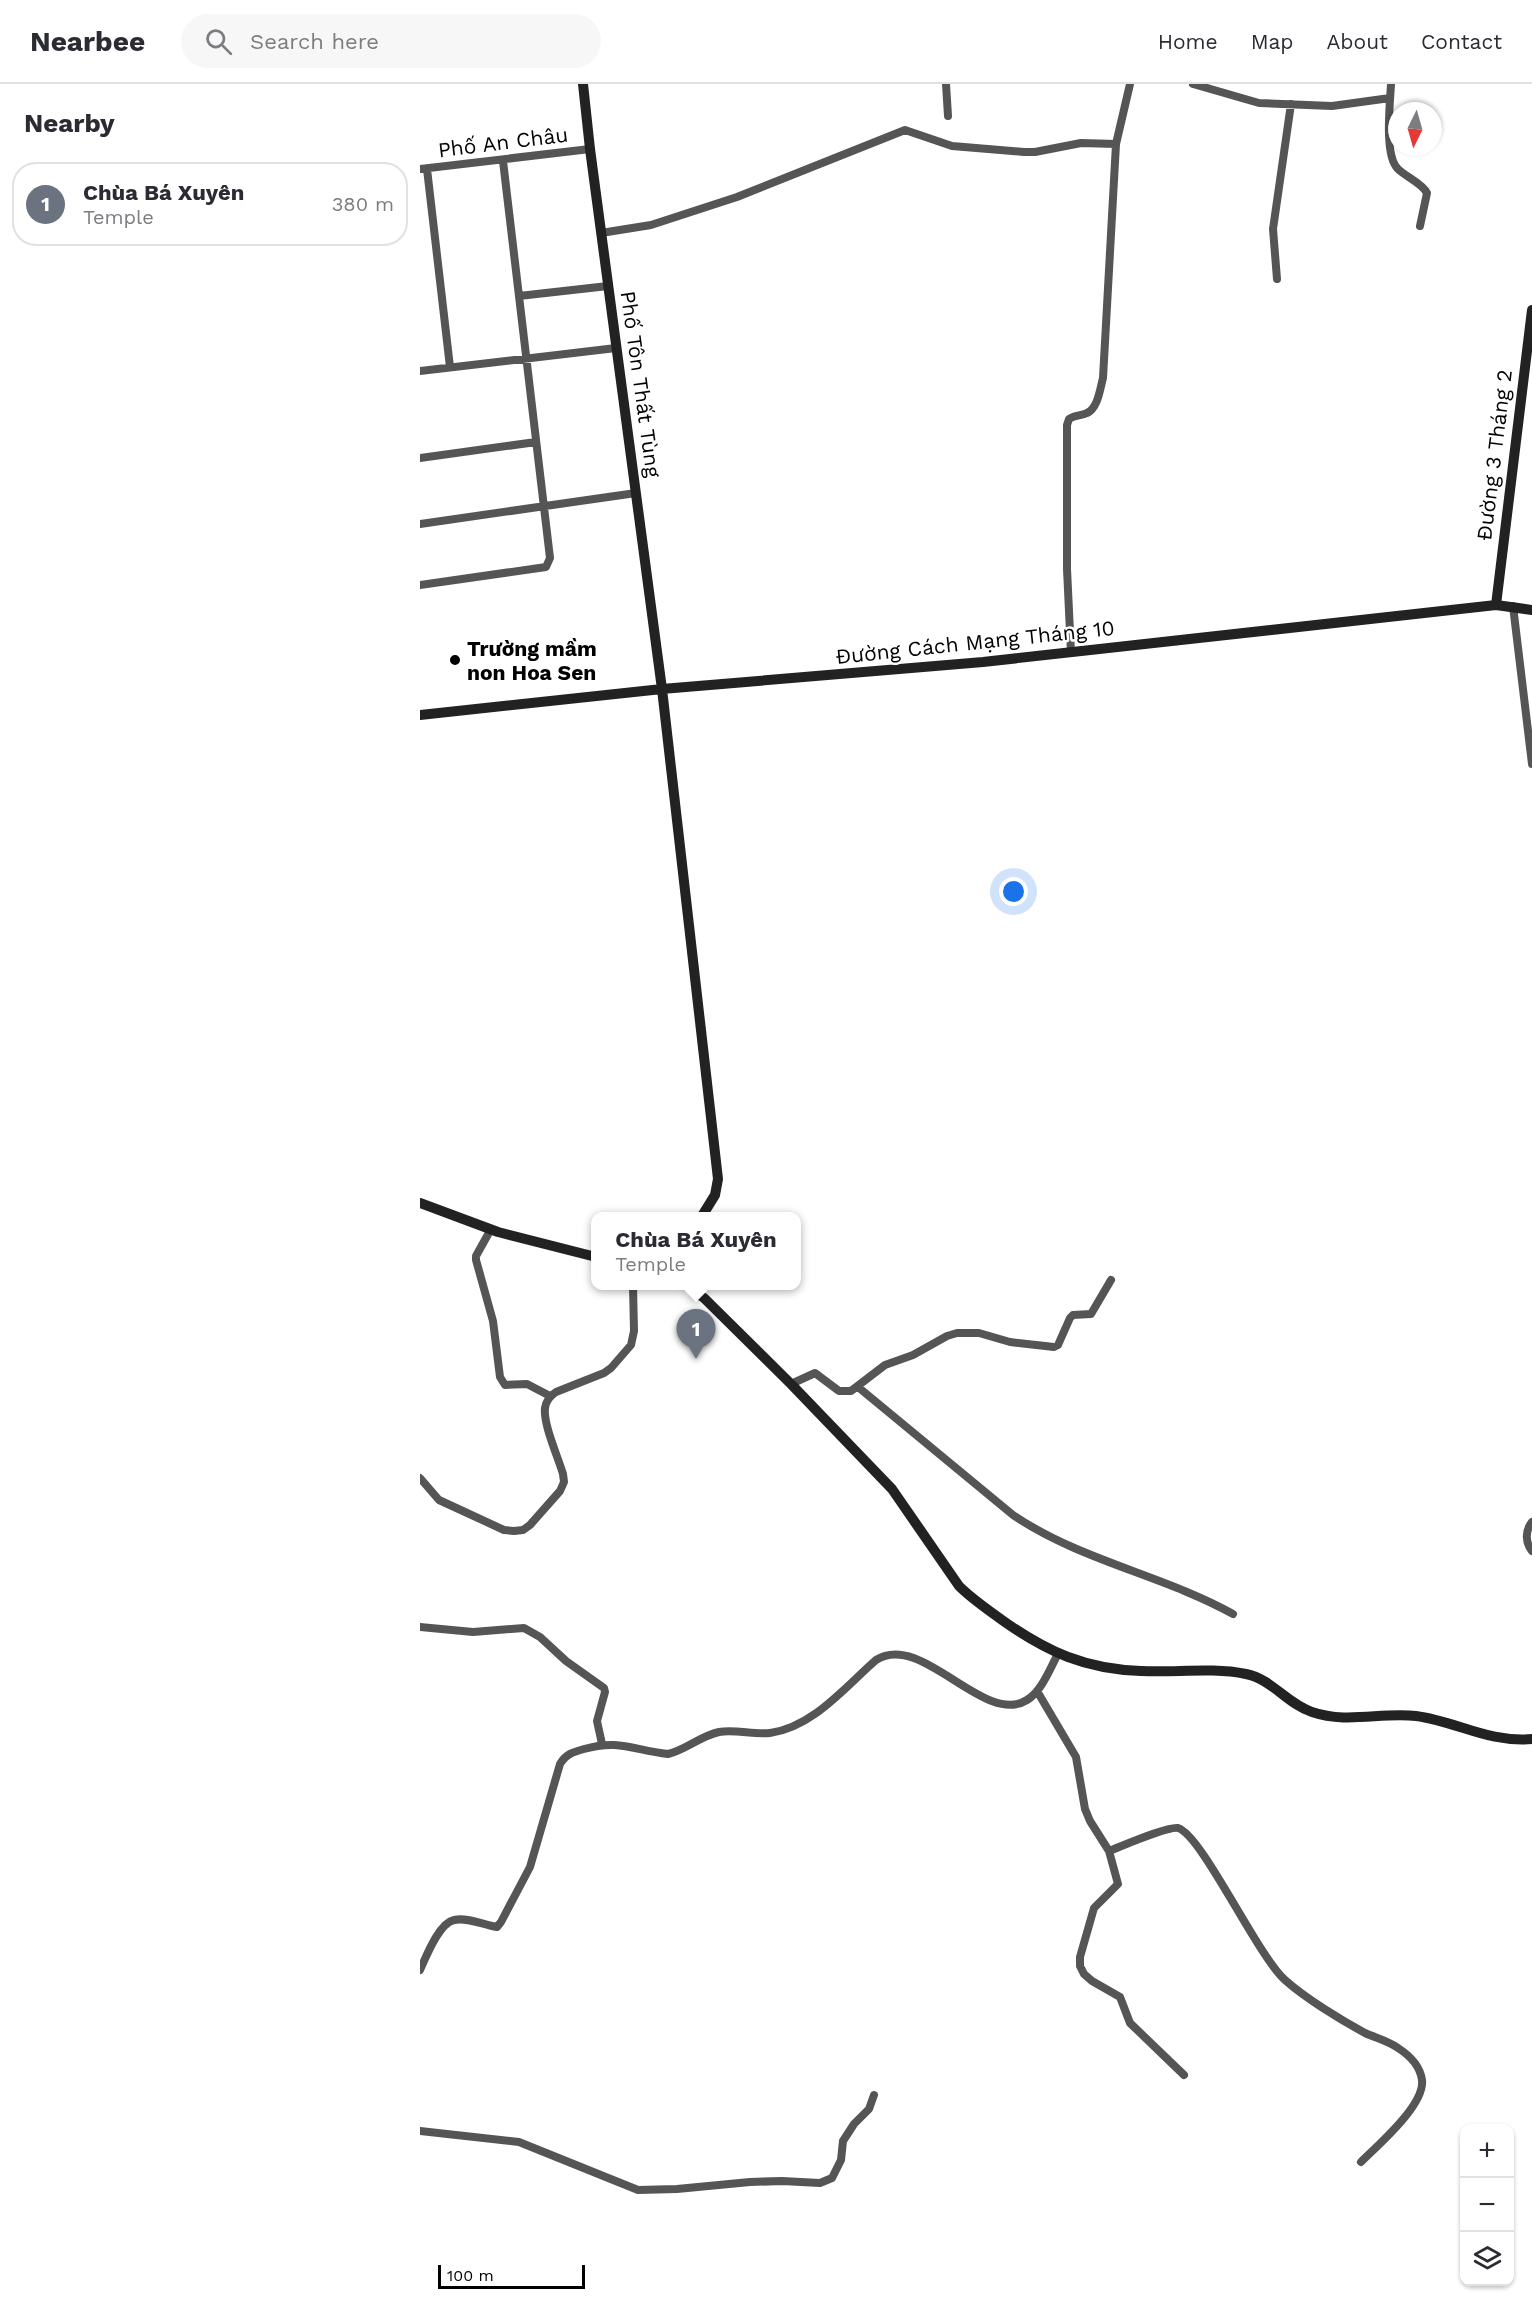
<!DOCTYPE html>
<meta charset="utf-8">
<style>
body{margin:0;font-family:"Work Sans",sans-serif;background:#f7f7f7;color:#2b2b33}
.controls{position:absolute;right:18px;bottom:18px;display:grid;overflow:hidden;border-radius:12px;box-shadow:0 2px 4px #0004}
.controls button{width:54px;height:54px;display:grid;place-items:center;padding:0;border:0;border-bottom:2px solid #e1e1e2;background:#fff;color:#2b2b33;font:30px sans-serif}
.compass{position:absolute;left:968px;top:18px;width:54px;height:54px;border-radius:50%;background:#fff;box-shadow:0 2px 4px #0004;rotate:185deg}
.scale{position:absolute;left:18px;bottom:15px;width:147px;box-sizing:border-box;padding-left:6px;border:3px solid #000;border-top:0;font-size:16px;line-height:21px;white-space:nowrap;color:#000;-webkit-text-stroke:4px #fff;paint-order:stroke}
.you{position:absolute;left:594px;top:808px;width:21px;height:21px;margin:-15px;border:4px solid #fff;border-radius:50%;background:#1a73e8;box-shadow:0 0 0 9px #1a73e833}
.badge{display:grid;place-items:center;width:39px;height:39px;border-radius:50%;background:#d93025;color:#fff;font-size:20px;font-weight:700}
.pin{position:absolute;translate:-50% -50px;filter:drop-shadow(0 2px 3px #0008)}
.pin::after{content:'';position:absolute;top:32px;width:21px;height:18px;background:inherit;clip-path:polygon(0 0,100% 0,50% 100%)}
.popup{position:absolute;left:171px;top:1128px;width:210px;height:78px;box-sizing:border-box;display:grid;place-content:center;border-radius:12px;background:#fff;filter:drop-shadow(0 2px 4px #0005);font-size:20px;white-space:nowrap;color:#7c7c81}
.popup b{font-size:22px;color:#2b2b33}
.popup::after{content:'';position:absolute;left:50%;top:100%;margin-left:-12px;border:12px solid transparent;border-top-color:#fff}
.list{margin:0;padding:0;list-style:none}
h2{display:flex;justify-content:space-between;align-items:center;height:78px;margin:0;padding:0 24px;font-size:26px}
h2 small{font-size:20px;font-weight:400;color:#7c7c81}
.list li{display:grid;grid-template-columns:39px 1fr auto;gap:18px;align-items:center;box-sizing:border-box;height:84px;margin:0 12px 12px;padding:0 12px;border:2px solid #e1e1e2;border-radius:24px}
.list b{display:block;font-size:22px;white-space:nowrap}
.list p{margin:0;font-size:20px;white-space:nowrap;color:#7c7c81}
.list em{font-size:20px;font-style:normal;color:#7c7c81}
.icon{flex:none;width:33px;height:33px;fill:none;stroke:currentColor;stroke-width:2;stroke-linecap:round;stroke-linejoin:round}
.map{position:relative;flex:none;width:1112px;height:2220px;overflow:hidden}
header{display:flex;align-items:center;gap:36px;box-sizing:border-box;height:84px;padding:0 30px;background:#fff;border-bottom:2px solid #e1e1e2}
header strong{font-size:28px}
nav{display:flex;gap:33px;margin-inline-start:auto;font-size:21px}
.search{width:420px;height:54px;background:#f7f7f7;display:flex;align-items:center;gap:15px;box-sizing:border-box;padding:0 21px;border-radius:33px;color:#7c7c81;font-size:22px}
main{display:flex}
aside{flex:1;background:#fff}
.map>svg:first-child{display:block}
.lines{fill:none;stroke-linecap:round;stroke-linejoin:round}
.street{stroke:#555;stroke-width:8}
.secondary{stroke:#222;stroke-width:10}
.poi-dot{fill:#000;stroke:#fff;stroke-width:2}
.labels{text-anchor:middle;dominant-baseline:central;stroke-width:5;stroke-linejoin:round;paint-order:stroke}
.street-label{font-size:21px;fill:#000;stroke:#fff}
.poi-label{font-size:21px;font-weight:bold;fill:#000;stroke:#fff;text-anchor:start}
</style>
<header>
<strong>Nearbee</strong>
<div class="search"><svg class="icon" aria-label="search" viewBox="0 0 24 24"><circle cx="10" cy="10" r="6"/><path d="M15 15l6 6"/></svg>Search here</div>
<nav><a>Home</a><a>Map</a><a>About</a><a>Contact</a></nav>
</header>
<main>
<aside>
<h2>Nearby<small></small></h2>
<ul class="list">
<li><span class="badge" style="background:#6b7280">1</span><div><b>Chùa Bá Xuyên</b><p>Temple</p></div><em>380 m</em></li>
</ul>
</aside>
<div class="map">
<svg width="1112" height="2220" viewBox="0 0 1112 2220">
<rect width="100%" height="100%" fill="#fff"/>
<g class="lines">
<path class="street" d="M526 0 528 32
M773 0 839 19 912 22 970 14
M971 0C970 20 964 72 978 85 986 93 1002 99 1007 109L1000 142
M0 85 170 65
M7 85 30 283
M181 149 231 141 317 113 485 46 532 62 604 68H615L661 59 696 60
M857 195 853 145 871 20
M99 212 188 202
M0 287 196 264
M0 374 116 358
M0 440 216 409
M0 501 126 483 130 474 83 77
M1093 522 1112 680
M651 569 647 485V341L649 335C655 331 661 332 667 329 678 324 680 305 683 294L696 60 710 0
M71 1145 56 1172V1176L73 1237 80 1293 85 1301 107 1300 130 1312
M371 1300 395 1289 419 1307H431L465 1281 493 1271 527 1252 537 1249H559L590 1258 634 1263 638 1261 650 1234 653 1231 671 1230 691 1196
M438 1303 593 1431C661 1477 743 1491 813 1530
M0 1394 19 1416 84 1446 94 1447 103 1446 110 1441 140 1407 144 1398 143 1390C138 1373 123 1340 125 1324 126 1316 130 1312 136 1308L184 1289 191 1284 211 1261 214 1247 213 1202
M1112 1438C1105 1447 1105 1458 1112 1467
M0 1543 53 1548 104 1544 120 1553 146 1577 184 1604 185 1608 177 1637 182 1660
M617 1607 656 1673 665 1725 670 1737 689 1767 698 1800 674 1824 660 1873V1882L664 1890 672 1897 700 1913 710 1939 764 1991
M689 1767C700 1763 748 1742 758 1744 782 1751 837 1871 865 1896 885 1914 921 1936 945 1949 956 1954 968 1957 978 1964 989 1971 1000 1982 1002 1996 1005 2021 958 2061 941 2078
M0 1886C6 1873 19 1839 34 1836 48 1833 63 1841 77 1843L81 1838 110 1783 140 1680C146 1670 153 1668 164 1665 199 1655 213 1666 248 1670 266 1666 280 1652 299 1648 316 1645 333 1651 350 1649 393 1643 425 1603 456 1576 502 1547 564 1643 607 1616 622 1607 630 1584 638 1570
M0 2047 99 2058 218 2106 257 2105 330 2098 362 2097 400 2099 412 2094 421 2076 423 2057 434 2040 449 2025 454 2011"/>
<path class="secondary" d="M163 0 170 65 242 605 298 1095 295 1111 282 1132
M1076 521 1112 226
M0 631 242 605 563 578 1076 521 1112 526
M0 1119 78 1148 176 1173
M267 1202 284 1214 371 1300 472 1405 539 1502C552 1515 567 1525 582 1536 627 1568 665 1585 721 1587 755 1589 791 1583 826 1590 852 1595 867 1620 892 1628 927 1640 961 1628 996 1632 1036 1637 1068 1659 1112 1655"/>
</g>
<circle class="poi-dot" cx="35" cy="576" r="6"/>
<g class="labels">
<g class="street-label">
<text transform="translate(83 58) rotate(-7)">Phố An Châu</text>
<text transform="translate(221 300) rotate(82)">Phố Tôn Thất Tùng</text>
<text transform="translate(1074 371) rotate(-83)">Đường 3 Tháng 2</text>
<text transform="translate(555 558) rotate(-6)">Đường Cách Mạng Tháng 10</text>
</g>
<g class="poi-label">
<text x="47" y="564">Trường mầm<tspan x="47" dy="24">non Hoa Sen</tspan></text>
</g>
</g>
</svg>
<div class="controls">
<button>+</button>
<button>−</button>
<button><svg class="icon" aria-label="layers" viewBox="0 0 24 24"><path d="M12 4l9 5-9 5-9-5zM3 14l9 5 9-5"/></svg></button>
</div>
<svg class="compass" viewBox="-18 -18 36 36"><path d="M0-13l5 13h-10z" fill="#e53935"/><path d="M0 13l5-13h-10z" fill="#7c7c81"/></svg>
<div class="scale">100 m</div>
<div class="you"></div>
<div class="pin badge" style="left:276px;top:1275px;background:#6b7280">1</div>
<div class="popup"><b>Chùa Bá Xuyên</b>Temple</div>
</div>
</main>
